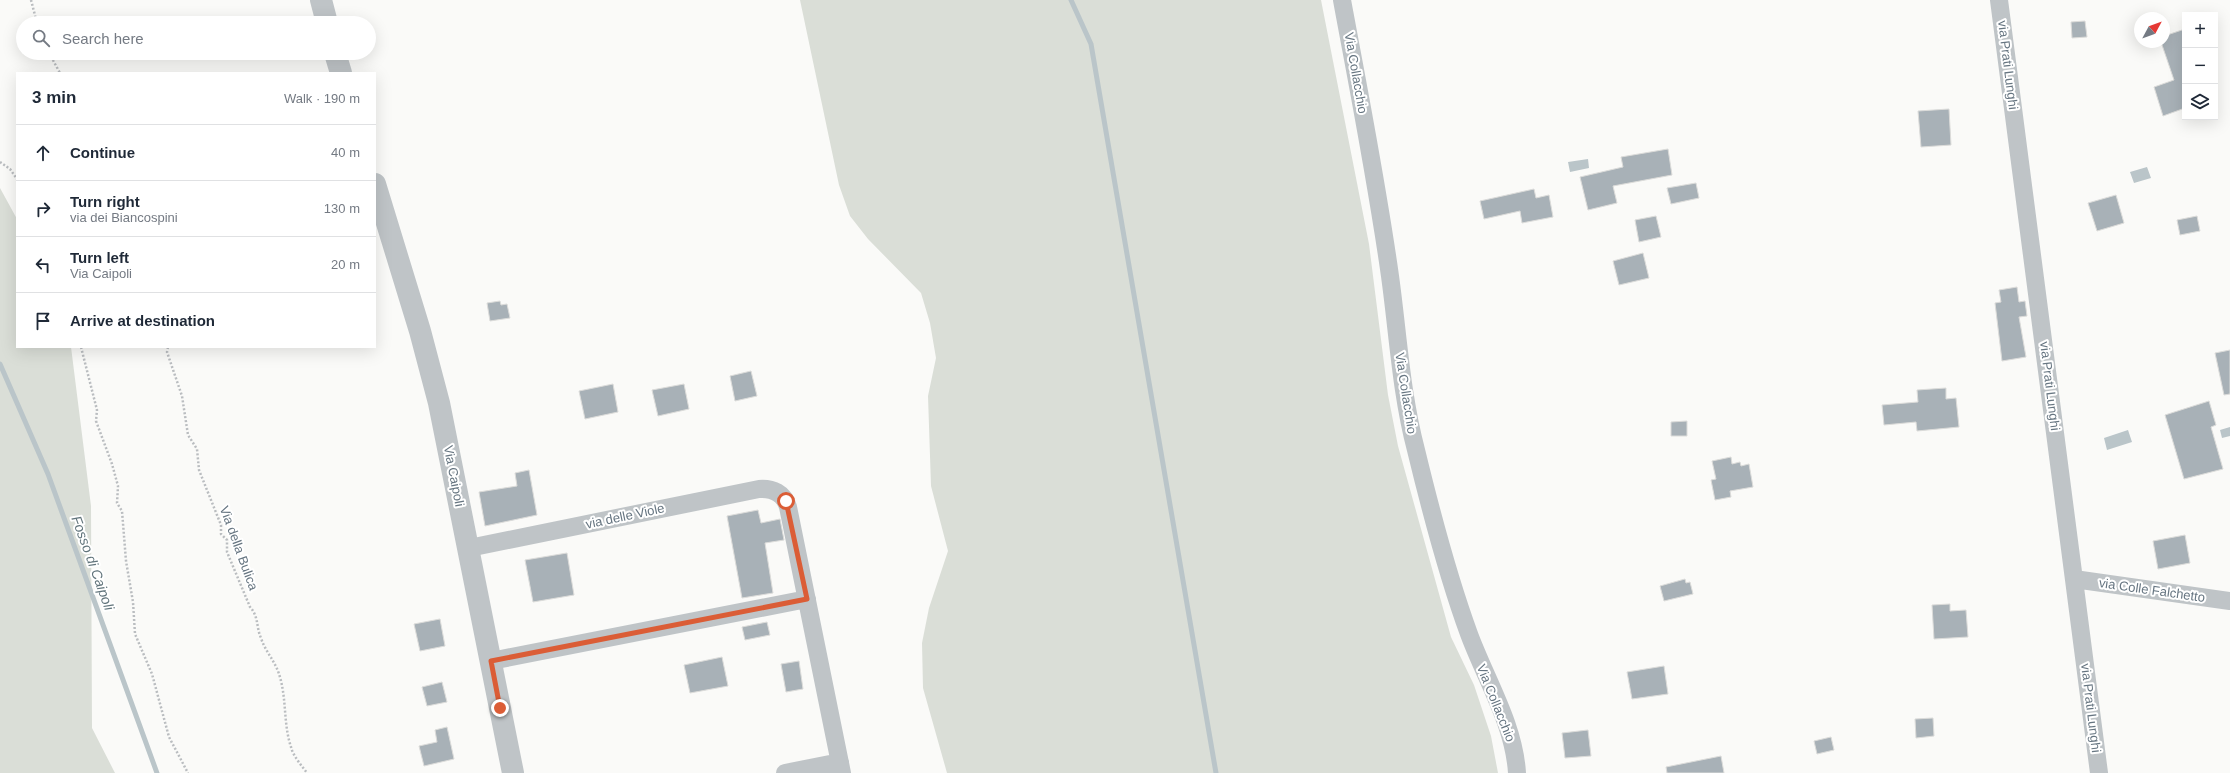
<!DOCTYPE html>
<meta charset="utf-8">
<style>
body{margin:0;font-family:Arial,sans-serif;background:#f2f2f3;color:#1f2937}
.controls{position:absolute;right:12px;top:12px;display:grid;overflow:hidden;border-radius:0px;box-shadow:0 4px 16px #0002}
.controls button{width:36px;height:36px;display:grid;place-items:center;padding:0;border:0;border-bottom:1px solid #e0e1e3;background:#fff;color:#1f2937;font:20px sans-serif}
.compass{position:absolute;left:2134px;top:12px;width:36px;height:36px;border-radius:50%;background:#fff;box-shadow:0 4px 16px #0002;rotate:49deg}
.stop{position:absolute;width:12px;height:12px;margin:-9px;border:3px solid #db5d36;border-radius:50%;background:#fff}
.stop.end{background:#db5d36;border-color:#fff;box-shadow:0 1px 4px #0008}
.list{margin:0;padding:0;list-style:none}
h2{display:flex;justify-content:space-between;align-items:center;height:52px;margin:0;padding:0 16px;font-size:17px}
h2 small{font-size:13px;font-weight:400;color:#747a83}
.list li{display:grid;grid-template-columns:26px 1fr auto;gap:12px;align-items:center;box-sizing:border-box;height:56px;padding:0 16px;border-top:1px solid #e0e1e3}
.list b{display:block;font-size:15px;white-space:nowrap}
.list p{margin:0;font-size:13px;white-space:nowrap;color:#747a83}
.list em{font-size:13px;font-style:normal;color:#747a83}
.icon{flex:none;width:22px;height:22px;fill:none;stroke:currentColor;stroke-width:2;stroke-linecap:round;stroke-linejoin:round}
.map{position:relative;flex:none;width:2230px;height:773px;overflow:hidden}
.search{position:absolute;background:#fff;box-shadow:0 4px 16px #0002;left:16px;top:16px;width:360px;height:44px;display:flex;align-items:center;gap:10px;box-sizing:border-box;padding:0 14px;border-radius:22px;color:#747a83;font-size:15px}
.panel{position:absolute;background:#fff;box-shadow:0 4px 16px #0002;left:16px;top:72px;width:360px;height:276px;border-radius:0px}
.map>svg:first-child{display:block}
.green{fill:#daded7}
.water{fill:#bac5c9}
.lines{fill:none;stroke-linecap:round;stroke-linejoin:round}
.stream{stroke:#bac5c9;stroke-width:5}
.building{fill:#a8b1b7;stroke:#dcdcda}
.path{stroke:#babdc0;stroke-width:2.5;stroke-dasharray:2 2;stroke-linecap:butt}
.minor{stroke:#bfc4c7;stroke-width:18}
.tertiary{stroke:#bfc4c7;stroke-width:22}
.route{stroke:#db5d36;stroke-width:5}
.labels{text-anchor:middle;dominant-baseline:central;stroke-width:4;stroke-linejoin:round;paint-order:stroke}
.street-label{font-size:13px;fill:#667581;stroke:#fff}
.water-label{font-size:14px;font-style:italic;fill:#61747b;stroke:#fff}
</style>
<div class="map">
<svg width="2230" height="773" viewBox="0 0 2230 773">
<rect width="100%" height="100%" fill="#fafaf8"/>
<path class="green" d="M800 0H1321L1369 244 1388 395 1398 446 1451 637 1474 685 1491 736 1498 773H947L923 688 922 643 929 608 948 551 931 486 928 396 936 358 930 323 921 293 868 239 850 216 839 185Z
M0 188 17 219V347H71L91 506 92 728 115 773H0Z"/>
<path class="water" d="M1588 159 1589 168 1570 172 1568 162Z
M2147 167 2151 178 2134 183 2130 172Z
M2230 427V436L2222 438 2220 430Z
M2128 430 2132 442 2107 450 2104 438Z"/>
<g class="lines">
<path class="stream" d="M1071 0 1091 44 1216 773
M0 364 48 474 157 773"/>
</g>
<path class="building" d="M2085 21 2087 37 2072 38 2071 22Z
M2185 29V108L2163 116 2154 87 2174 80 2161 42H2164V36Z
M1949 109 1951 145 1921 147 1918 111Z
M1668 149 1672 175 1613 186 1617 203 1588 210 1580 177 1623 167 1621 157Z
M1696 183 1699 198 1671 204 1667 188Z
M1534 189 1536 198 1549 195 1553 217 1522 223 1520 211 1484 219 1480 201Z
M2116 195 2124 223 2097 231 2088 203Z
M1656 216 1661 237 1639 242 1635 220Z
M2197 216 2200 231 2180 235 2177 220Z
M1643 253 1649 278 1619 285 1613 261Z
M2017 287 2019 302 2025 301 2027 316 2019 317 2026 357 2002 361 1995 303 2001 302 1999 290Z
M500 301 501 305 507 304 510 318 490 321 487 303Z
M2230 350V394L2224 395 2215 353Z
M751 371 757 396 735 401 730 376Z
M613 384 618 412 585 419 579 391Z
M684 384 689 409 658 416 652 390Z
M1946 388V399L1956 398 1959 427 1917 431 1916 422 1884 425 1882 405 1918 402 1917 390Z
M2209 401 2216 425 2211 427 2223 469 2184 479 2165 415Z
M1687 421V436H1671V422Z
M1731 457 1732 464 1740 462 1741 466 1749 464 1753 487 1730 491 1731 497 1715 500 1711 480 1716 479 1712 461Z
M529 470 537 515 485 526 479 492 517 486 515 473Z
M758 510 761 523 780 519 784 540 765 543 773 593 742 598 727 516Z
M2185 535 2190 563 2158 569 2153 541Z
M567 553 574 595 533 602 525 560Z
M1685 579 1686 583 1690 582 1693 594 1664 601 1660 586Z
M1950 604V611L1966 610 1968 637 1934 639 1932 605Z
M440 619 445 646 420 651 414 624Z
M767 622 770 635 745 640 742 627Z
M722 657 728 686 690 693 684 665Z
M799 661 803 689 786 692 781 664Z
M1664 666 1668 694 1632 699 1627 672Z
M442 682 447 702 427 706 422 687Z
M1933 718 1934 736 1916 738 1915 719Z
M447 727 454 759 424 766 419 746 437 742 435 730Z
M1588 730 1591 756 1565 758 1562 733Z
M1831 737 1834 750 1817 754 1814 741Z
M1721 756 1724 773H1667L1666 767Z"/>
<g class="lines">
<path class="path" d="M31 0 37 23
M49 53 60 73
M0 162 10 169 17 179
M81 347 97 410 96 421 112 464 118 486 117 503 122 511 126 561 133 602 135 634 152 674 169 737 188 773
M168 347 167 352 182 396 188 435 197 449 199 470 221 525V534L227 540V552L250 607C259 617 256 627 261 638 265 651 275 661 279 674 287 698 283 723 291 747 293 756 302 766 307 773"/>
<path class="minor" d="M1342 0C1359 92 1377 183 1390 276 1398 334 1401 393 1416 450 1431 512 1447 574 1469 634 1486 680 1514 724 1517 773
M1999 0 2099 773
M469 548 759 489C773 488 784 493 788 507L842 773
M2074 579 2230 601
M491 661 807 599
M785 773 840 762"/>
<path class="tertiary" d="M321 0 327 23
M335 53 341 73
M375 184 420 331 439 403 513 773"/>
</g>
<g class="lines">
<path class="route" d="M500 708 491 661 807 599 786 501"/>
</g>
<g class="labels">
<g class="street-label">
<text transform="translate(2008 65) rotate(83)">via Prati Lunghi</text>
<text transform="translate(1356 73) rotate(80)">Via Collacchio</text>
<text transform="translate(2050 386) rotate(83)">via Prati Lunghi</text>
<text transform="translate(1406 393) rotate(81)">Via Collacchio</text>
<text transform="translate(454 476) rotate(79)">Via Caipoli</text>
<text transform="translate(625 516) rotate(-12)">via delle Viole</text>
<text transform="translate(239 548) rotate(70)">Via della Bulica</text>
<text transform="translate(2152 590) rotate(8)">via Colle Falchetto</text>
<text transform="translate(1496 703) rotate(68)">Via Collacchio</text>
<text transform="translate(2091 708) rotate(83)">via Prati Lunghi</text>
</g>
<g class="water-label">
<text transform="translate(93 563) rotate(70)">Fosso di Caipoli</text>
</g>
</g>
</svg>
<div class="controls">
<button>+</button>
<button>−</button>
<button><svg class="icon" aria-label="layers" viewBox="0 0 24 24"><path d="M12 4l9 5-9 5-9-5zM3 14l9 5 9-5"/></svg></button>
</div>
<svg class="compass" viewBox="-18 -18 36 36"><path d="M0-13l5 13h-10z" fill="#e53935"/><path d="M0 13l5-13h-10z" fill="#747a83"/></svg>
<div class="stop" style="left:786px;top:501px"></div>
<div class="stop end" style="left:500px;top:708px"></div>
<div class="search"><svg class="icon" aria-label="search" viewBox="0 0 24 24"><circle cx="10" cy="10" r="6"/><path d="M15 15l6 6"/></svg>Search here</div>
<section class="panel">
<h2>3 min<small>Walk · 190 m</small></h2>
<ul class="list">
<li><svg class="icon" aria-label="ahead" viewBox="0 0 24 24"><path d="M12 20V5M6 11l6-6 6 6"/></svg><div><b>Continue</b></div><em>40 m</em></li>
<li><svg class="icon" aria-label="right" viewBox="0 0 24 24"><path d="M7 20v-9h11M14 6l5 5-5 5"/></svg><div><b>Turn right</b><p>via dei Biancospini</p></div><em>130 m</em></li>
<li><svg class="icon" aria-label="left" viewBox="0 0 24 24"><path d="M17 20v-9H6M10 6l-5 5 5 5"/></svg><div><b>Turn left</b><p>Via Caipoli</p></div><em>20 m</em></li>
<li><svg class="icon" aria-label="arrive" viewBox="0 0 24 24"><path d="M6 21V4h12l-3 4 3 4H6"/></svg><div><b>Arrive at destination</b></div></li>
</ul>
</section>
</div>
